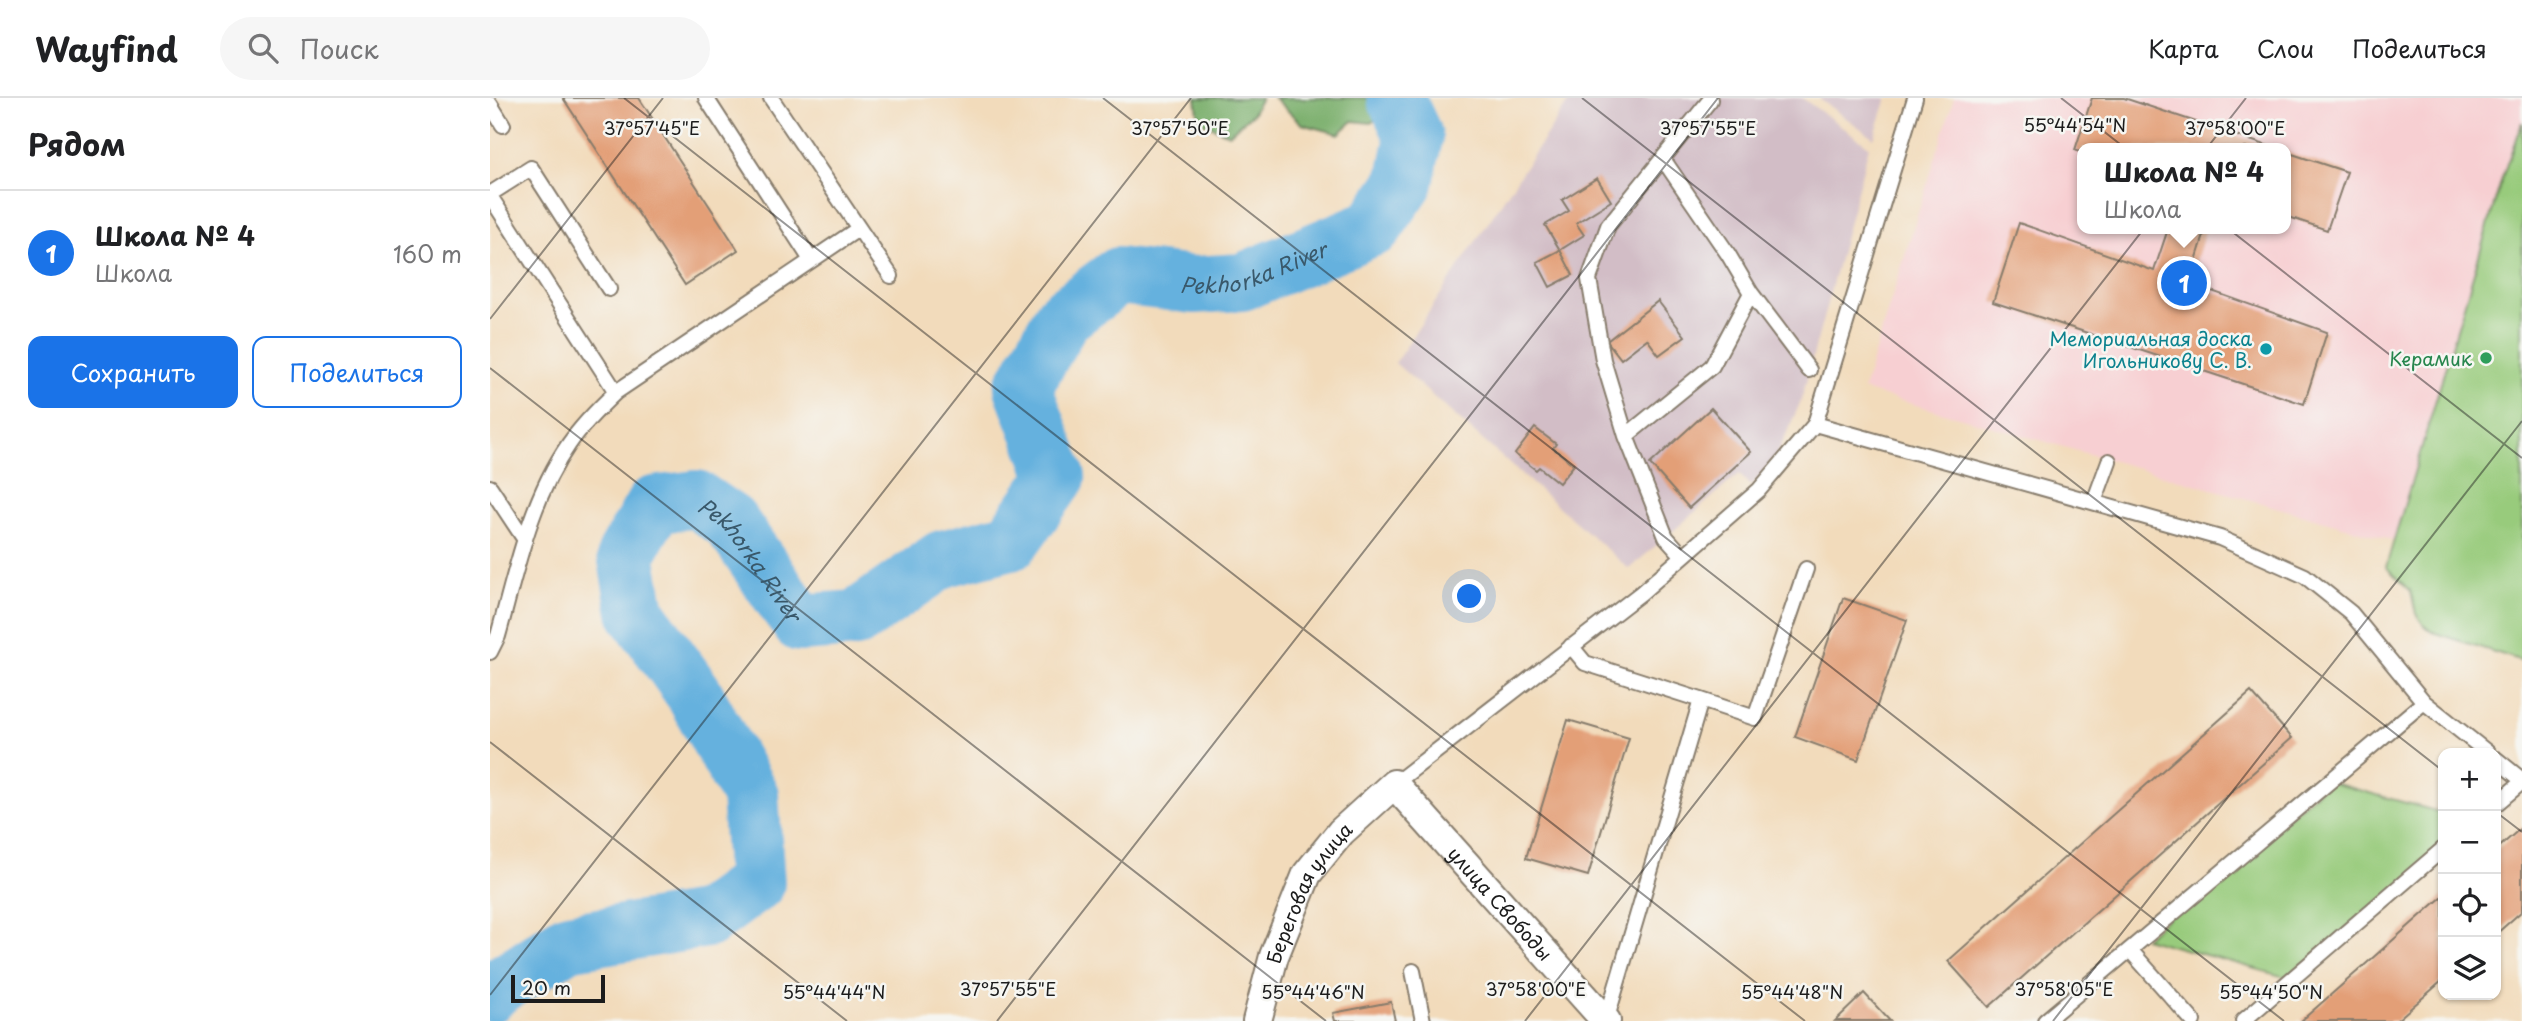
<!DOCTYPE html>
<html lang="ru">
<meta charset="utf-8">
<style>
body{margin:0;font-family:"Playpen Sans",sans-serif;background:#f6f6f6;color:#202124}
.controls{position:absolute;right:21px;bottom:21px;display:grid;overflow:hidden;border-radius:14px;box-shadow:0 2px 5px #0004}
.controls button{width:63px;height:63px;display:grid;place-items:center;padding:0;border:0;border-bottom:2px solid #e0e0e0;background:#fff;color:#202124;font:35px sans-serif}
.scale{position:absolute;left:21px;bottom:18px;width:94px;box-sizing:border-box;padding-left:7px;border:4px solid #1c1c1c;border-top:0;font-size:19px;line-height:24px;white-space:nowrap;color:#1c1c1c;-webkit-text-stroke:5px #f6f6f2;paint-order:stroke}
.you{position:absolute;left:980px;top:499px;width:24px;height:24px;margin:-18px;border:5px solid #fff;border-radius:50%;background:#1a73e8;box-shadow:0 0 0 10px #1a73e833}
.badge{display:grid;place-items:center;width:46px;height:46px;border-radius:50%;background:#1a73e8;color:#fff;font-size:23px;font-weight:700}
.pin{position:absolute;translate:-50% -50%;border:4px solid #fff;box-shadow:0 2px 7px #0006}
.popup{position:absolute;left:1587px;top:45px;width:214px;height:91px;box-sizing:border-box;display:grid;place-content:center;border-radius:14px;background:#fff;filter:drop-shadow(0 2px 5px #0005);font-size:23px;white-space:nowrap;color:#757577}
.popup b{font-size:26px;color:#202124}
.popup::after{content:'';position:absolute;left:50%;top:100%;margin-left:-14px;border:14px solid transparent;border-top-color:#fff}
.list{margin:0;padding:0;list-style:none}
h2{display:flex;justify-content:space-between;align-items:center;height:91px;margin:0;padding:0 28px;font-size:30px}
h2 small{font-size:23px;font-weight:400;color:#757577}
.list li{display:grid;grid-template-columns:46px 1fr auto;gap:21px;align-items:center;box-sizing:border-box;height:126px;padding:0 28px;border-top:2px solid #e0e0e0}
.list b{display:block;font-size:26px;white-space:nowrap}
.list p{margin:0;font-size:23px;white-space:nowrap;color:#757577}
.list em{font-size:23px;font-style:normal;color:#757577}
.actions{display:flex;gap:14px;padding:21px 28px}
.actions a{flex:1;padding:16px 0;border:2px solid #1a73e8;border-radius:14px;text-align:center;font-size:24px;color:#1a73e8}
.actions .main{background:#1a73e8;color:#fff}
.icon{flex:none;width:38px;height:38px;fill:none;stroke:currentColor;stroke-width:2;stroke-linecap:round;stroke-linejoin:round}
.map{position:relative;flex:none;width:2032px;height:923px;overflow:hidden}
header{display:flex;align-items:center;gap:42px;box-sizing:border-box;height:98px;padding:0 35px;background:#fff;border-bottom:2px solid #e0e0e0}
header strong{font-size:33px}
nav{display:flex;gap:38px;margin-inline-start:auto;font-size:24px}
.search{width:490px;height:63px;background:#f6f6f6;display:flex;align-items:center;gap:18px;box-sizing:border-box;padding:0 24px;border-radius:38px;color:#757577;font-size:26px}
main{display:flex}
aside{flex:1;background:#fff}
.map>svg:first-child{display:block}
.built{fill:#f7cfd2;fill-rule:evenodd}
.industrial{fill:#d2bdc6}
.green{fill:#98cb7c;stroke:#5a744c;stroke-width:2}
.forest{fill:#7aaf6c;stroke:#4b6644;stroke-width:2}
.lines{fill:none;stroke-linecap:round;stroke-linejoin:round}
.river{stroke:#65b1de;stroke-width:58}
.building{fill:#e39f77}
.lane-casing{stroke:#877c6c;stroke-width:18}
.street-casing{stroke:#877c6c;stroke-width:32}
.lane{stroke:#fff;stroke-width:14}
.street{stroke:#fff;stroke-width:28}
.ticks{fill:none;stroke:#1c1c1c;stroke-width:2;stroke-opacity:0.45}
.culture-dot{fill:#0f9aa8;stroke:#f6f6f2;stroke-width:2.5}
.leisure-dot{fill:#2e9e5b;stroke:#f6f6f2;stroke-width:2.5}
.labels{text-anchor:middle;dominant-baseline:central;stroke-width:5;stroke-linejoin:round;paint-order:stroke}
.culture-label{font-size:19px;fill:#0d838f;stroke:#f6f6f2;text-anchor:end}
.leisure-label{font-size:19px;fill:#27864d;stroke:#f6f6f2;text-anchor:end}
.street-label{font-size:19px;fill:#1c1c1c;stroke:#f6f6f2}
.water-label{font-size:21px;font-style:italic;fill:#39586a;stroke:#f6f6f2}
.ticks-label{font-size:18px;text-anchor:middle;fill:#1c1c1c;stroke:#f6f6f2;stroke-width:5;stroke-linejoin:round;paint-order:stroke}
</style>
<header>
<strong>Wayfind</strong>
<div class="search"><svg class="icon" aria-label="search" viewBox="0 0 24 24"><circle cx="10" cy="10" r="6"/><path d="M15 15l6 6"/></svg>Поиск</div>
<nav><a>Карта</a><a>Слои</a><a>Поделиться</a></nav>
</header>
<main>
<aside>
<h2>Рядом<small></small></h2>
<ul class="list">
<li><span class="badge">1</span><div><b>Школа № 4</b><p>Школа</p></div><em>160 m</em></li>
</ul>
<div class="actions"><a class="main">Сохранить</a><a>Поделиться</a></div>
</aside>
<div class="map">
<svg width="2032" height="923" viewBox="0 0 2032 923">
<rect width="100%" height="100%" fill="#f6f6f2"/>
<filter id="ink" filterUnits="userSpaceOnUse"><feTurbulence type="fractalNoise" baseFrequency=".0143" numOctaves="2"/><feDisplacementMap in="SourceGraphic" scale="14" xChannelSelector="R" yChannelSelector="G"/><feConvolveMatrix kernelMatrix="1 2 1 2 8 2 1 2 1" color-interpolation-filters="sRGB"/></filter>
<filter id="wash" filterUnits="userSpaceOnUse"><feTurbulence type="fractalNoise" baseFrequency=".00686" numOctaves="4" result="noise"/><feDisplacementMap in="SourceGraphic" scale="28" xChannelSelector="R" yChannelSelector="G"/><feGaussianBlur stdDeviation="1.57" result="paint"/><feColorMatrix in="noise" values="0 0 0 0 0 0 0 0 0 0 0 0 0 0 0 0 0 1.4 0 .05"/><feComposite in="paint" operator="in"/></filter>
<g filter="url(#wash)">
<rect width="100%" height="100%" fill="#f2dbbb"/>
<path class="built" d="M1464 0H2032V24L2013 77 1905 443 1373 292ZM1592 50H1796V131H1592Z"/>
<path class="industrial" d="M1081 0H1312L1379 48 1311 303 1284 363 1261 388 1249 376 1139 471 905 265Z
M1328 0H1397L1384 40Z"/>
<path class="green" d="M2032 24V562H2029L1943 534 1933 526 1926 516 1921 493 1896 469 2013 77Z
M1839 684 1953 715V751L1802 881 1654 840Z"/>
<path class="forest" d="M706 0H771L762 16 739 36 709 23Z
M784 0H883L893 16 881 25 863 23 849 36 812 26Z"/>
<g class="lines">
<path class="river" id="s1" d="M0 896 4 891 78 844 217 821 266 785 260 697 203 594 146 514 136 456 164 407 206 401 240 424 310 525 366 521 452 461 521 443 567 379 533 290 572 220 628 178 704 187 752 184 884 129 915 84 924 39 906 0"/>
</g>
<g id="blocks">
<path class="building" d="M73 0H149L248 152 195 187Z
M1602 0H1634L1784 50H1592V55L1585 52Z
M1796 54 1857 74 1837 132 1796 118Z
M1107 80 1121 103 1086 125 1094 137 1070 152 1055 127 1079 113 1072 102Z
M1529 125 1664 173 1678 131H1716L1699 185 1837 234 1814 306 1503 204Z
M1070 152 1083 177 1060 189 1047 164Z
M1168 203 1195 238 1169 257 1157 241 1131 261 1117 243Z
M1221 310 1261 354 1199 410 1160 366Z
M1045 330 1066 346 1063 350 1084 367 1069 385 1049 369 1046 372 1025 356Z
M1353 500 1417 522 1368 662 1305 639Z
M1761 594 1802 640 1499 909 1458 863Z
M1078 622 1139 640 1098 778 1036 760Z
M2032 729V813L2006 836V752Z
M1953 798V882L1906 923H1811Z
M1374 895 1400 923H1345Z
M901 904 905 923H845L843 915Z"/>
</g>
</g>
<g filter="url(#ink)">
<use href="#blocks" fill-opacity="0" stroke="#877c6c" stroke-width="2"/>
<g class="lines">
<g class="lane-casing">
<path id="lane" d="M216 0 321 162
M281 0 401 178
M0 6 13 27
M0 96 41 70 119 191
M0 98 126 294
M1261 195 1319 272
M1325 326 1730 440 1815 478 1861 515 1934 604 1998 655
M1136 338 1222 268 1261 195 1238 156 1173 61
M0 389 35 442
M1604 404 1619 363
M1193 458 1176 439 1136 338 1113 262 1099 181 1118 128 1220 2
M1081 548 1095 565 1211 602
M0 554 8 538C26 473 40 402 79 346 92 327 109 310 126 294L368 131
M2006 661 2032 682
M904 686 1151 495 1269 392 1325 326 1425 0
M2006 706 2032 684
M1640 852 1703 923
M923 873 933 923
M1116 923 1211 602 1265 620 1316 471
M1555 923 1934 604
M1753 923 1953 751"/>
</g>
<g class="street-casing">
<g id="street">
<path id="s2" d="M767 923 784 858 817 776 851 734 904 686 1116 923"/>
</g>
</g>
<use href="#lane" class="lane"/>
<use href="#street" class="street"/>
</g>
</g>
<path class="ticks" d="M134 0 1315 923M613 0 1794 923M1092 0 1953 673M1571 0 2032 360M0 221 173 0M0 270 836 923M0 644 357 923M2006 714 2032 734M0 897 701 0M507 923 1228 0M1035 923 1756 0M1563 923 2032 323"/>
<circle class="culture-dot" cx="1776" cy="251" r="7"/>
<circle class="leisure-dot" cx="1996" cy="260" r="7"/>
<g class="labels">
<g class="culture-label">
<text x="1762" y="240">Мемориальная доска<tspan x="1762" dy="22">Игольникову С. В.</tspan></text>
</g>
<g class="leisure-label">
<text x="1982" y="260">Керамик</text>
</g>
<g class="street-label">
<text stroke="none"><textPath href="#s2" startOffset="140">Береговая улица</textPath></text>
<text stroke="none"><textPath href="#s2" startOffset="441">улица Свободы</textPath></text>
</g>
<g class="water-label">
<text stroke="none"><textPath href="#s1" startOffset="1617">Pekhorka River</textPath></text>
<text stroke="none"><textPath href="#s1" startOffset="840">Pekhorka River</textPath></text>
</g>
</g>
<g class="ticks-label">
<text x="1585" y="34">55°44'54"N</text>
<text x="162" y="37">37°57'45"E</text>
<text x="690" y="37">37°57'50"E</text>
<text x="1218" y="37">37°57'55"E</text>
<text x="1745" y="37">37°58'00"E</text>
<text x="518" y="898">37°57'55"E</text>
<text x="1046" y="898">37°58'00"E</text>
<text x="1574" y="898">37°58'05"E</text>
<text x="344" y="901">55°44'44"N</text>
<text x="823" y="901">55°44'46"N</text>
<text x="1302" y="901">55°44'48"N</text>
<text x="1781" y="901">55°44'50"N</text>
</g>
</svg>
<div class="controls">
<button>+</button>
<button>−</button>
<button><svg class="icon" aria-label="locate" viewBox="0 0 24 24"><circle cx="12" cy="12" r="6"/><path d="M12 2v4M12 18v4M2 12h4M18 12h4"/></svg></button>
<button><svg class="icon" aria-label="layers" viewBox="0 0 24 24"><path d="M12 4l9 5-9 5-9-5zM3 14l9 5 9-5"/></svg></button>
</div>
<div class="scale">20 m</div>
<div class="you"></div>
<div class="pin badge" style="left:1694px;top:185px">1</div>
<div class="popup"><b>Школа № 4</b>Школа</div>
</div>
</main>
